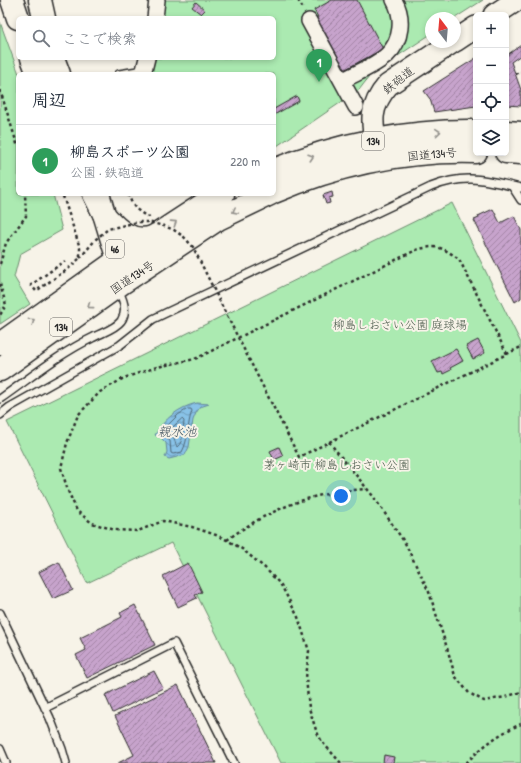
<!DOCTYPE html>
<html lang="ja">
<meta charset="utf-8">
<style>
body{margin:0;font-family:"Patrick Hand","Klee One",sans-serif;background:#f2f2f3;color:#1f2937}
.controls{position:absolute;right:12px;top:12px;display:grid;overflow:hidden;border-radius:6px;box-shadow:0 2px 6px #0003}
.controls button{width:36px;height:36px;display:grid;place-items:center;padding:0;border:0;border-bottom:1px solid #e0e1e3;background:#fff;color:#1f2937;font:20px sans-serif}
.compass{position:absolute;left:425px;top:12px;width:36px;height:36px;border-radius:50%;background:#fff;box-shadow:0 2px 6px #0003;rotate:344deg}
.you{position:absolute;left:341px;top:496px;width:14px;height:14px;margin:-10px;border:3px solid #fff;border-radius:50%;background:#1a73e8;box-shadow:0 0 0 6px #1a73e833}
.badge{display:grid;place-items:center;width:26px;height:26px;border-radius:50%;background:#2b2b2b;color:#fff;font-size:13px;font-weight:700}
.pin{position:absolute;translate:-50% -33px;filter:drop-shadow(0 1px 2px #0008)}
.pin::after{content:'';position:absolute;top:21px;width:14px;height:12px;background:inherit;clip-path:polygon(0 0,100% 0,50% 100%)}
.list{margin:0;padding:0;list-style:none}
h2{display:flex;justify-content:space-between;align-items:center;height:52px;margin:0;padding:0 16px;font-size:17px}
h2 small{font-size:13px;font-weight:400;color:#747a83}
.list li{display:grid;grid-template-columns:26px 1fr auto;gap:12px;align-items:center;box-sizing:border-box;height:72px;padding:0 16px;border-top:1px solid #e0e1e3}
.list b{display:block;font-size:15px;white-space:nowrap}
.list p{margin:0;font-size:13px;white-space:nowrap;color:#747a83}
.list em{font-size:13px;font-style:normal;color:#747a83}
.icon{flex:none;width:22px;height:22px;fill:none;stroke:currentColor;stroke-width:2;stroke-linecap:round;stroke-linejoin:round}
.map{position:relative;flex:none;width:521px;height:763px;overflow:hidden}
.search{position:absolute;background:#fff;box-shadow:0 2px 6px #0003;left:16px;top:16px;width:260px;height:44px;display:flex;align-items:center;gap:10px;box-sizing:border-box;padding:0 14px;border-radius:6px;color:#747a83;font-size:15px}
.panel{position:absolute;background:#fff;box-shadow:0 2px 6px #0003;left:16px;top:72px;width:260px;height:124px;border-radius:6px}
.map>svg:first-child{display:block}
.green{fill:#abeab1;stroke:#6b8a6e}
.water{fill:url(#water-waves);stroke:#63869c}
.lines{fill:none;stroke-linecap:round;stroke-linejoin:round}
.shore{stroke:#506776;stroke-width:1}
.building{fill:url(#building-hatch);stroke:#2b2b2b}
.lane-casing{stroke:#2b2b2b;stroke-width:10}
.street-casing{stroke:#2b2b2b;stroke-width:18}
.secondary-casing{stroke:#2b2b2b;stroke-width:24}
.primary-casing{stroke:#2b2b2b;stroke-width:25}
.highway-casing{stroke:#2b2b2b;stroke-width:25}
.path{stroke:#2b2b2b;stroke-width:2.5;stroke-dasharray:3 3;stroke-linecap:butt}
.lane{stroke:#f7f3e8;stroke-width:7}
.street{stroke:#f7f3e8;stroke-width:15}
.secondary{stroke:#f7f3e8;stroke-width:21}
.primary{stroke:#f7f3e8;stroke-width:22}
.highway{stroke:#f7f3e8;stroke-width:22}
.path-bridge{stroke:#2b2b2b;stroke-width:2.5;stroke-dasharray:3 3;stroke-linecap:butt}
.oneway{stroke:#918f8a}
.labels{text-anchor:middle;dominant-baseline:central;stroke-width:4;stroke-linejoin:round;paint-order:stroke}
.shield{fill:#f7f3e8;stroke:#686764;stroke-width:1}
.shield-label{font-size:11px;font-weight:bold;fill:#2b2b2b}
.street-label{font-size:12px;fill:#2b2b2b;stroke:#f7f3e8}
.park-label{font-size:12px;fill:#4b5b4c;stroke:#f7f3e8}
.water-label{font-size:13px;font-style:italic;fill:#475863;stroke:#f7f3e8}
</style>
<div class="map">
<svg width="521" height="763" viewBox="0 0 521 763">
<defs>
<pattern id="water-waves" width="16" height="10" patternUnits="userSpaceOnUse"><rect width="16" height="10" fill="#88c2e7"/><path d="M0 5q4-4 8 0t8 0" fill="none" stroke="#6f9ebb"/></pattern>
<pattern id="building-hatch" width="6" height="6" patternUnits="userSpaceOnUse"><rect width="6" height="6" fill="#c7a3cc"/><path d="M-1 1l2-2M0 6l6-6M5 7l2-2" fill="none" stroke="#a285a6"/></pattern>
</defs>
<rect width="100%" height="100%" fill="#f7f3e8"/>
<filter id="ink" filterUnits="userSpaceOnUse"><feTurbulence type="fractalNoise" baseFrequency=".025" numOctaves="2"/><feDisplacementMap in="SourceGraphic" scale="8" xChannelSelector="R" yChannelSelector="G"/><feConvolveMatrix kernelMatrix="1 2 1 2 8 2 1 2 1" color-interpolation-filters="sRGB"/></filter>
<g filter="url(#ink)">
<path class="green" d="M163 0H483L455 18H431V34L372 73 359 90 274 148V74H151L154 58H274V18H161Z
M0 22 19 74 18 194H53L62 230 20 254 14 277 30 304 0 324Z
M452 203 521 343V763H281L171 543 87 583 7 422Z"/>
<path class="water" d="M197 403 209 404 200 407 196 413 193 420 189 447 185 455 169 459 165 457 167 452 166 443 160 437 155 435C164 419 179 407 197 403Z"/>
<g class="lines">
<path class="shore" d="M188 409H191L192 411C187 424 189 439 182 452L173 454 171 453 170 441 161 432 178 415Z
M182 419 184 421C183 429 184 442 177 447L176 445 174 438 169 431Z"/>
</g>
<path class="building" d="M332 0H357L383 49 342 71 314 18 318 17 314 10Z
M196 2 205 10 201 14 192 7Z
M521 45V55L511 62 521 90V106L506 105V54L507 55Z
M476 58V106L434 112 430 99 424 91Z
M297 96 299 101 274 115V109Z
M332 192 333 197 329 198 330 203 326 204 323 195Z
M493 209 500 223 514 216 521 230V298L515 302 474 220 479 218 478 216Z
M478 340 485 353 473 359 466 346Z
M456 349 463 361 450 368 451 370 443 374 442 372 438 373 432 361Z
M279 447 283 456 274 460 270 451Z
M59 562 73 590 53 599 39 572Z
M188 563 202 592 195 595 197 598 178 607 163 576Z
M135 605 155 645 87 678 76 655 86 650 80 638 122 617 120 613Z
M154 671 163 688 113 713 105 695Z
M178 685 216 763H118L134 755 115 716Z
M384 755 394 757 393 763H383Z"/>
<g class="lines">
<g class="lane-casing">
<path id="lane" d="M119 74 144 70V72
M512 186 521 200
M0 399C30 378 59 354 92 338 101 333 115 329 121 321 128 311 123 298 117 289
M0 415 10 407 120 345 153 319 431 187C466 173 485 180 521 188
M0 613 50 718 62 749 66 763
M45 708 174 643 234 763
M0 749 6 763"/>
</g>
<g class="street-casing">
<path id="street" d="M155 18 157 0
M309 21 356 107
M144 70 147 58
M342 81C356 73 375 66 387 55 402 41 404 17 394 0"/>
</g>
<g class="secondary-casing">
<path id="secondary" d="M494 15 517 0
M455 41 476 27
M378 157C373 128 366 110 388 85L453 42"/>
</g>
<g class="primary-casing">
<path id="primary" d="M53 58 59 74
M99 197 118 260 122 277
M105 216C118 230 132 244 153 237"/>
</g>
<g class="highway-casing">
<path id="highway" d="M12 0 18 18
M40 0 44 18
M32 58 38 74
M506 132 521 133
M506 152 521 153
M274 170C337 144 408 130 476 131
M274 192C337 165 407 150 476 152
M94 194 105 216
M0 344 118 260 207 202 223 194
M0 370 122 283 218 219 270 194"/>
</g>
<path class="path" d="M298 0 304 10
M515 74 521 72
M0 90 18 147
M128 194C134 209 135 208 147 217
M63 196 80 248V258L68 269 36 291 31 285 65 261
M147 217 153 216
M0 264 6 243 26 216 25 194
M0 284 6 305 0 315
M227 316 299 457 521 347
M329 442 373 496 405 543 429 592 448 651 455 676 469 693 484 701 505 697 521 692
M227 540C259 516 299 497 339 492 348 490 357 490 366 489
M341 763 322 742 316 730 309 708 306 678 309 651 298 617 281 585 265 568 242 549 227 540 216 535 192 527 163 521 138 531 115 530 92 523 77 511 68 491 61 468 67 443 78 415 100 392 124 378 157 367 195 359 416 250C437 244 442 247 459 259L507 354
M466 763C483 746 498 734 521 724"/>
<use href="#lane" class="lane"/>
<use href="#street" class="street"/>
<use href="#secondary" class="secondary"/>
<use href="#primary" class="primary"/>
<use href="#highway" class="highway"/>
<path class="path-bridge" d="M80 258 96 239 108 229 138 222H148L164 226 174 230 184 237 193 247 227 316"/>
</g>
<defs><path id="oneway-chevron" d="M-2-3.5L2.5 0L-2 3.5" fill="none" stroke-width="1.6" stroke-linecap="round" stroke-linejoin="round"/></defs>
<g class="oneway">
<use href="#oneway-chevron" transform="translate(438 132) rotate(-5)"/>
<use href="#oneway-chevron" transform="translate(311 157) rotate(-18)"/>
<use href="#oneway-chevron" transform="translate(235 211) rotate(153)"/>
<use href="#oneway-chevron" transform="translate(174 223) rotate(-33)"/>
<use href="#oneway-chevron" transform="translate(90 306) rotate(144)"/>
<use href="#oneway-chevron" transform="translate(32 321) rotate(-35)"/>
</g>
</g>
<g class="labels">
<g class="shield">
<rect x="362" y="132" width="22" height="18" rx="3"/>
<rect x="106" y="240" width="18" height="18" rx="3"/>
<rect x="50" y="318" width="22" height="18" rx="3"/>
</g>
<g class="shield-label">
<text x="373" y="141">134</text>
<text x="115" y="249">46</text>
<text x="61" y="327">134</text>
</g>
<g class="street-label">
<text transform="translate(398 80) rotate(-38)">鉄砲道</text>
<text transform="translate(432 154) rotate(-5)">国道134号</text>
<text transform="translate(132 277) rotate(-34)">国道134号</text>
</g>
<g class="park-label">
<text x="400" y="324">柳島しおさい公園 庭球場</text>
<text x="337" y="464">茅ヶ崎市 柳島しおさい公園</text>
</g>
<g class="water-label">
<text x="177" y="431">親水池</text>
</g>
</g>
</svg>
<div class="controls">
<button>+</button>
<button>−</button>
<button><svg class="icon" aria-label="locate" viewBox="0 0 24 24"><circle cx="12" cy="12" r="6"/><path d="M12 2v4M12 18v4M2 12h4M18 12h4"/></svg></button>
<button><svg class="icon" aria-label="layers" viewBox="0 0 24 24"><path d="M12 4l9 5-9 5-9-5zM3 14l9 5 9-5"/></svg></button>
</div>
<svg class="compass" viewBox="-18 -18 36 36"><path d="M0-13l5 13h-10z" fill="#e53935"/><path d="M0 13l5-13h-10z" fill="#747a83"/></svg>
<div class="you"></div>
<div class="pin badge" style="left:319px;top:82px;background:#2e9e5b">1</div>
<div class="search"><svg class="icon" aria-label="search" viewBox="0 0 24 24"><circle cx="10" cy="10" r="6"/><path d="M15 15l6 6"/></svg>ここで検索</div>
<section class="panel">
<h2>周辺<small></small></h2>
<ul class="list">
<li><span class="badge" style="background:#2e9e5b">1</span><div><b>柳島スポーツ公園</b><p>公園 · 鉄砲道</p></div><em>220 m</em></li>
</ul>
</section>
</div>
